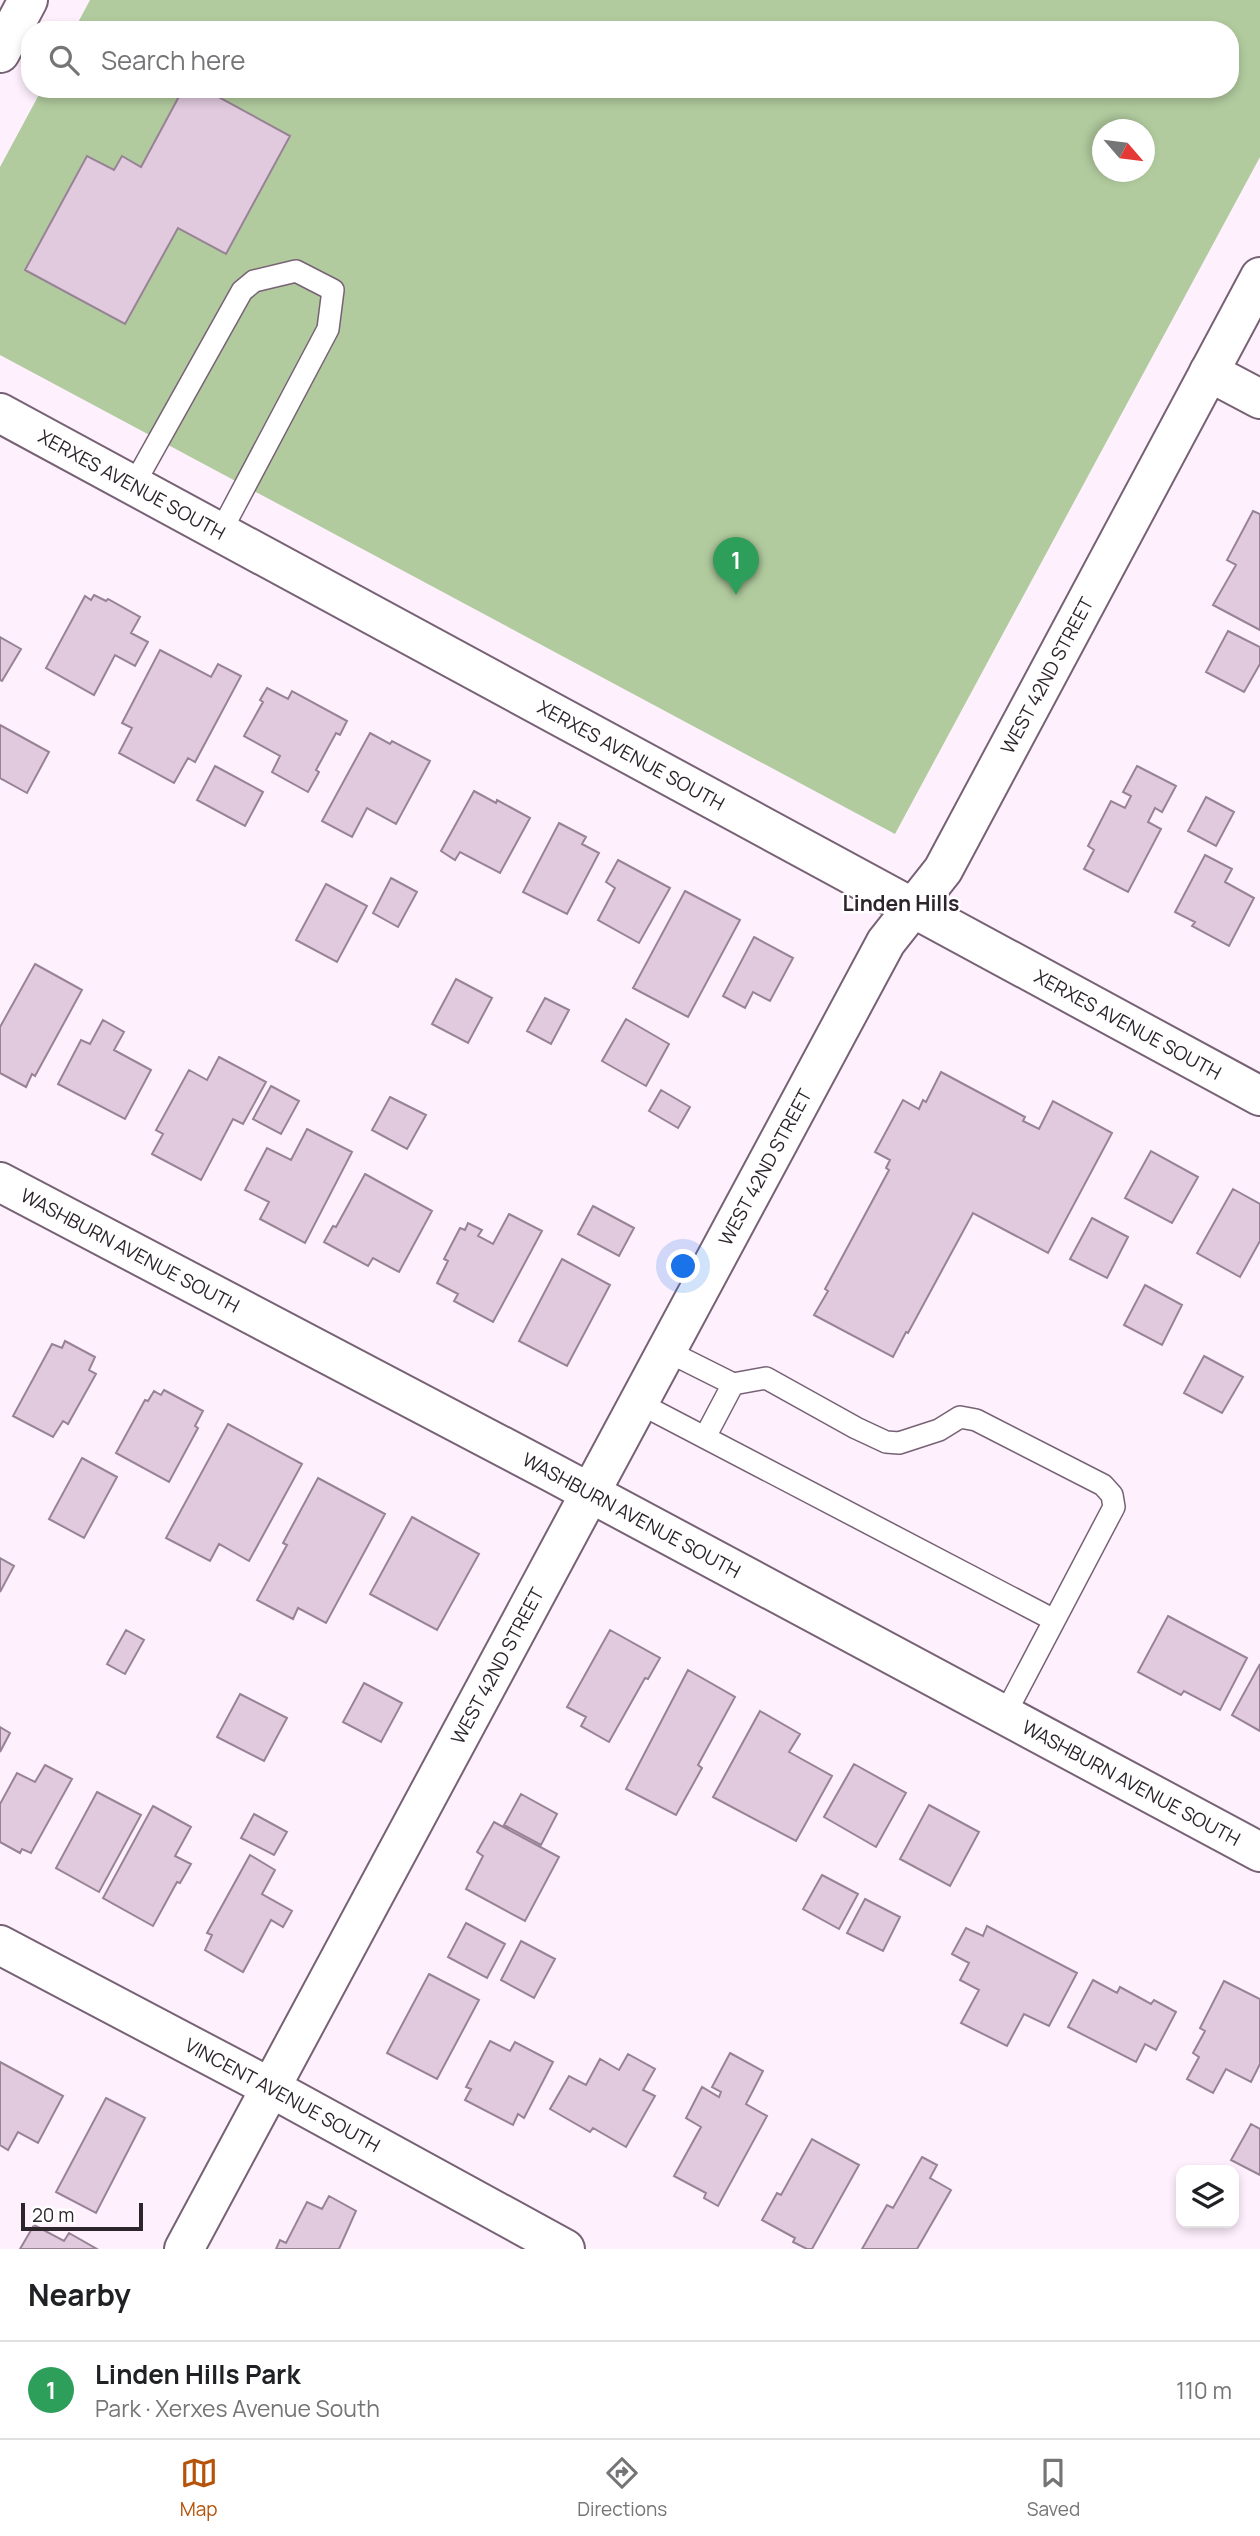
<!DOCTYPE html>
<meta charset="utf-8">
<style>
body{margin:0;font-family:Manrope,sans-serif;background:#f2f2f2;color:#202124}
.controls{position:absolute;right:21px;bottom:21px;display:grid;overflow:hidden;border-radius:14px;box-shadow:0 4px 10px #0003}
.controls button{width:63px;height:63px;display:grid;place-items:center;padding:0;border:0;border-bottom:2px solid #e0e0e0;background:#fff;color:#202124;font:35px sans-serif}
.compass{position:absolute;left:1092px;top:119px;width:63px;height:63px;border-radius:50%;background:#fff;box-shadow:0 4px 10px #0003;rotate:118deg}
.scale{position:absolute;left:21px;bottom:18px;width:122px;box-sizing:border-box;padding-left:7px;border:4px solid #2d252c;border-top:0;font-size:19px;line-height:24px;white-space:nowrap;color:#2d252c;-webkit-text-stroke:5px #fff;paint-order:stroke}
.you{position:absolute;left:684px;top:1267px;width:24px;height:24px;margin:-18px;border:5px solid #fff;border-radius:50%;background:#1a73e8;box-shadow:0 0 0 10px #1a73e833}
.badge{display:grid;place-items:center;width:46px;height:46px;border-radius:50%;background:#b45309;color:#fff;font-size:23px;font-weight:700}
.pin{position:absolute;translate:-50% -58px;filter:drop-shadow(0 2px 4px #0008)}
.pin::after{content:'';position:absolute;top:37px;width:24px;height:21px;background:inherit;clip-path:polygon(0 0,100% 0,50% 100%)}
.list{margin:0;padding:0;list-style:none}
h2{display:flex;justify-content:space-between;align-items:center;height:91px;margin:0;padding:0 28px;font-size:30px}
h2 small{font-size:23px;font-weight:400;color:#757577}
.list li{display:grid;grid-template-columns:46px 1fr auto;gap:21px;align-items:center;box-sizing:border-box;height:98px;padding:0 28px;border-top:2px solid #e0e0e0}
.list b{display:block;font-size:26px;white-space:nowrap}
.list p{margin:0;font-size:23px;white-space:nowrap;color:#757577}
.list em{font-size:23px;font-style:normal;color:#757577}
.icon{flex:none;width:38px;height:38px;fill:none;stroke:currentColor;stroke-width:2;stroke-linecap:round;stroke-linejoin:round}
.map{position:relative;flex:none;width:1260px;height:2249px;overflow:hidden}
.search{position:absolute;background:#fff;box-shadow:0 4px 10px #0003;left:21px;right:21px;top:21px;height:77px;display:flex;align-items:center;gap:18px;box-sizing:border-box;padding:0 24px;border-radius:28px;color:#757577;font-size:26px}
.sheet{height:189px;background:#fff}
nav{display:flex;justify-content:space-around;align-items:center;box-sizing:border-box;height:98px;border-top:2px solid #e0e0e0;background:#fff;font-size:19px;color:#757577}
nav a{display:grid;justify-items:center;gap:4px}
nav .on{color:#b45309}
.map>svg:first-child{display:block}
.green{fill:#b1cb9e;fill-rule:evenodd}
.building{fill:#e1c9de;stroke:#988396;stroke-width:2}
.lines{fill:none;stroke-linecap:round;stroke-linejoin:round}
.lane-casing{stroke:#776275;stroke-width:24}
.street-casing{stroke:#776275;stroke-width:42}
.secondary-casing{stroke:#776275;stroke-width:42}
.lane{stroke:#fff;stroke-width:21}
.street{stroke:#fff;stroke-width:38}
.secondary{stroke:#fff;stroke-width:38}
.labels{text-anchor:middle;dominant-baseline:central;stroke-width:5;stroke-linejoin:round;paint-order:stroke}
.street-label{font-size:19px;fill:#2d252c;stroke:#fff}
.neighbourhood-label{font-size:21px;font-weight:bold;fill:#2d252c;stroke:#fff}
</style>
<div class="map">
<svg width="1260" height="2249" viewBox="0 0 1260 2249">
<rect width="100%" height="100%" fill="#fef0fd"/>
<path class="green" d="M90 0H1260V157L895 834 0 355V167L42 89H1230V30H74ZM1102 130H1144V172H1102Z"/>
<path class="building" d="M183 89H204L290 136 226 254 178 228 125 324 25 270 87 156 114 170 122 156 141 167Z
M1253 511 1260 514V630L1213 605 1236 565 1227 560Z
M94 595 106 601 108 599 140 617 131 633 148 642 135 666 115 655 94 695 46 668 85 596 91 600Z
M1228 631 1260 647V664L1244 692 1206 672Z
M0 637 21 649 2 681 0 680Z
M160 650 211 677 218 664 241 676 195 762 188 758 174 783 119 753 132 728 122 723Z
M267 688 288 699 292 691 347 721 340 735 336 733 316 770 319 772 308 792 272 772 280 756 244 736 263 702 260 700Z
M0 725 49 752 27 793 0 778Z
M370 733 390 744 392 741 430 761 396 824 367 808 352 837 322 821Z
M215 766 263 792 245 826 197 800Z
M1137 766 1176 786 1162 812 1155 808 1148 822 1161 829 1128 892 1084 869 1094 850 1088 846 1111 801 1125 808 1131 796 1123 792Z
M474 791 496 803 497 800 530 818 500 873 460 852 455 860 441 851Z
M1206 797 1234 812 1216 846 1188 831Z
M559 823 586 837 582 844 599 853 567 914 523 892Z
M1205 855 1232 869 1225 882 1254 898 1229 946 1192 926 1195 922 1175 912Z
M618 860 670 888 639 943 598 920 615 888 606 882Z
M391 878 417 892 398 927 373 913Z
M326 884 367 906 337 962 296 940Z
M685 891 740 920 688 1017 633 988Z
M754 937 793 958 770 1001 753 992 745 1008 723 996Z
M35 964 82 990 35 1076 32 1074 26 1087 0 1073V1027Z
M456 979 492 998 468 1043 432 1024Z
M545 998 569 1010 551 1044 527 1031Z
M626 1019 669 1044 646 1086 602 1061Z
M103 1020 124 1032 114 1050 151 1070 125 1119 58 1084 81 1040 90 1044Z
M219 1057 266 1082 243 1124 233 1119 201 1180 152 1154 163 1134 156 1130 189 1070 207 1080Z
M941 1072 1025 1117 1023 1121 1039 1129 1053 1101 1112 1133 1048 1253 973 1213 908 1333 906 1332 893 1357 814 1315 828 1291 825 1289 889 1170 886 1168 890 1160 875 1152 903 1100 919 1109 923 1100 926 1102Z
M271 1086 299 1101 281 1134 253 1119Z
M661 1090 690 1107 678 1128 649 1111Z
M390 1097 426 1115 407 1149 372 1130Z
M307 1129 352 1152 305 1243 260 1219 269 1202 245 1190 267 1148 291 1160Z
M1151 1151 1198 1177 1172 1223 1125 1198Z
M365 1174 432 1211 399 1272 373 1258 368 1266 324 1242 333 1226 336 1227Z
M1233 1189 1260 1204V1241L1240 1277 1197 1253Z
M593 1206 634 1228 619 1256 578 1234Z
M509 1214 542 1231 493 1322 454 1301 458 1294 437 1283 448 1261 444 1259 460 1228 465 1230 468 1223 482 1230 478 1236 493 1244Z
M1092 1218 1128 1237 1107 1278 1070 1259Z
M562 1259 610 1285 567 1366 519 1341Z
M1145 1285 1182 1305 1162 1345 1124 1325Z
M65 1341 95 1357 89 1370 96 1374 68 1424 63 1421 53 1437 13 1416 52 1344 62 1348Z
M1204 1356 1243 1377 1222 1413 1184 1393Z
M164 1390 203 1411 195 1426 198 1428 169 1482 116 1453 145 1400 148 1401 154 1391 161 1395Z
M228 1424 302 1464 249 1561 219 1544 210 1561 166 1538Z
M82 1458 117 1477 84 1538 49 1519Z
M318 1478 385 1514 326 1623 298 1608 293 1619 257 1600 287 1545 283 1543Z
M412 1517 479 1554 437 1630 370 1594Z
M0 1558 14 1566 0 1592Z
M1168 1616 1247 1658 1220 1710 1184 1691 1181 1695 1138 1672Z
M126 1630 144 1640 125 1674 107 1664Z
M610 1630 660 1658 648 1679 645 1678 609 1742 581 1726 586 1717 567 1707Z
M1260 1664V1731L1232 1715Z
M688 1670 735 1697 698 1765 702 1768 676 1815 626 1789Z
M364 1683 402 1703 381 1742 343 1722Z
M240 1694 287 1718 264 1761 217 1737Z
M760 1711 800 1734 789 1752 832 1776 796 1841 713 1797Z
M0 1727 10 1733 0 1752Z
M854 1764 906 1793 876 1847 824 1817Z
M45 1765 72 1779 31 1853 22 1849 20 1853 0 1842V1804L17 1773 35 1782Z
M97 1792 141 1815 99 1892 56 1868Z
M521 1794 557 1814 541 1845 504 1825Z
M929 1805 979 1832 950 1886 900 1859Z
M153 1806 191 1827 175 1856 191 1864 180 1883 177 1882 153 1926 103 1898Z
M254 1814 287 1832 274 1855 241 1838Z
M494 1822 559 1857 525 1921 466 1889 483 1856 477 1852Z
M250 1855 275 1870 262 1894 292 1911 283 1927 271 1920 243 1972 205 1950 212 1935 207 1933Z
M822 1875 858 1894 839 1929 803 1909Z
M865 1899 900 1917 883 1951 847 1933Z
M466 1923 505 1944 487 1978 448 1957Z
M987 1926 1077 1973 1049 2026 1024 2014 1007 2046 961 2023 979 1990 960 1980 969 1963 952 1954 966 1928 983 1936Z
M521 1941 555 1959 534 1998 501 1980Z
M429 1974 479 2000 437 2079 387 2053Z
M1093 1980 1117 1993 1120 1987 1151 2004 1154 2000 1176 2012 1156 2050 1145 2044 1136 2062 1068 2027Z
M1224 1981 1260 1999V2064L1251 2082 1226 2069 1213 2093 1187 2079 1199 2057 1193 2053 1205 2031 1200 2028Z
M490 2041 510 2051 515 2042 553 2062 524 2118 518 2114 513 2125 465 2100 471 2089 466 2087Z
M730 2053 763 2071 746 2104 767 2116 718 2206 704 2198 706 2193 674 2176 701 2127 686 2118 702 2087 719 2097 721 2092 712 2087Z
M628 2054 655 2069 643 2090 655 2096 626 2147 593 2128 590 2132 550 2109 569 2076 586 2085 600 2059 619 2070Z
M0 2062 63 2096 38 2143 18 2132 8 2150 0 2145Z
M106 2098 145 2118 96 2213 56 2192Z
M1251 2124 1260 2129V2175L1231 2160Z
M812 2139 859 2165 812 2249H807L793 2242 795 2238 762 2220 777 2193 781 2195Z
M922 2157 937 2165 930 2178 951 2190 917 2249H862L887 2205 893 2208Z
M329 2196 356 2211 339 2249H276L280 2240 286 2243 307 2202 322 2209Z
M34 2225 64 2241 69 2233 97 2249H20Z"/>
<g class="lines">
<g class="lane-casing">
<path id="lane" d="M133 486 242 291 254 281 296 271 333 290 328 329 220 533
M667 1351 733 1384 766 1378 856 1428 886 1442 899 1443 939 1430 960 1417 976 1420 1103 1485 1112 1495 1114 1507 1004 1716
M639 1403 1054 1620
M705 1437 733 1384"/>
</g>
<g class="street-casing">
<g id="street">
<path d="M0 53 28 0"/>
<path d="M1209 372 1260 399"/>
<path id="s1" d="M0 1182 553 1473 1260 1852"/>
<path id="s2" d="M0 1945 271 2088 565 2249"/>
<path id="s3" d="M184 2249 886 942 943 870 1260 277"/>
</g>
</g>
<g class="secondary-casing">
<g id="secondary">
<path id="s4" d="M0 413 1260 1096"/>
</g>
</g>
<use href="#lane" class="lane"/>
<use href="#street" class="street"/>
<use href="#secondary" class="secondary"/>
</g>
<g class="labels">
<g class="street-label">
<text stroke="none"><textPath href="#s4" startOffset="150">XERXES AVENUE SOUTH</textPath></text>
<text stroke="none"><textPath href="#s3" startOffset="1796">WEST 42ND STREET</textPath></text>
<text stroke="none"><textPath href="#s4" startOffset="718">XERXES AVENUE SOUTH</textPath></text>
<text stroke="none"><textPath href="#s4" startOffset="1283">XERXES AVENUE SOUTH</textPath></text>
<text stroke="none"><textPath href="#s3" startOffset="1228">WEST 42ND STREET</textPath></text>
<text stroke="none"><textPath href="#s1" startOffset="147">WASHBURN AVENUE SOUTH</textPath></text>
<text stroke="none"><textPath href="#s1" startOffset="714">WASHBURN AVENUE SOUTH</textPath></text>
<text stroke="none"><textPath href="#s3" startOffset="662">WEST 42ND STREET</textPath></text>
<text stroke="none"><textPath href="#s1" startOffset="1281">WASHBURN AVENUE SOUTH</textPath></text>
<text stroke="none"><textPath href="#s2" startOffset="320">VINCENT AVENUE SOUTH</textPath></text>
</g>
<g class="neighbourhood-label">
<text x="901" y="903">Linden Hills</text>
</g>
</g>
</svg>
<div class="controls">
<button><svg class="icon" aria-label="layers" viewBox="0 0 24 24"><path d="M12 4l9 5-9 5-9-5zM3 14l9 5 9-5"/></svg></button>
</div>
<svg class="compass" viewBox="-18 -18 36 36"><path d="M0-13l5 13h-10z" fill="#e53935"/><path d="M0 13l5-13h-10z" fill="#757577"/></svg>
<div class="scale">20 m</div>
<div class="you"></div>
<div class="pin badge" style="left:736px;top:595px;background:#2e9e5b">1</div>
<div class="search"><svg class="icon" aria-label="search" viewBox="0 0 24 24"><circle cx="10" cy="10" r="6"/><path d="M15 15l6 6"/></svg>Search here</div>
</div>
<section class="sheet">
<h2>Nearby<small></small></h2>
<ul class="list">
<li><span class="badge" style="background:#2e9e5b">1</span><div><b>Linden Hills Park</b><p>Park · Xerxes Avenue South</p></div><em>110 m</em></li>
</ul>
</section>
<nav>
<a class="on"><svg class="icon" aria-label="map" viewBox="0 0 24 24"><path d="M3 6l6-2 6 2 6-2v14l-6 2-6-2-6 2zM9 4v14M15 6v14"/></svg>Map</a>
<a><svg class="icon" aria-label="directions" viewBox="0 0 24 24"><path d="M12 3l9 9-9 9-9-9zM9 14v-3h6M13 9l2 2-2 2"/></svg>Directions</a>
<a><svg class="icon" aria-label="saved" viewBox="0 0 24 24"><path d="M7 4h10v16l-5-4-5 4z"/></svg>Saved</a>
</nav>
